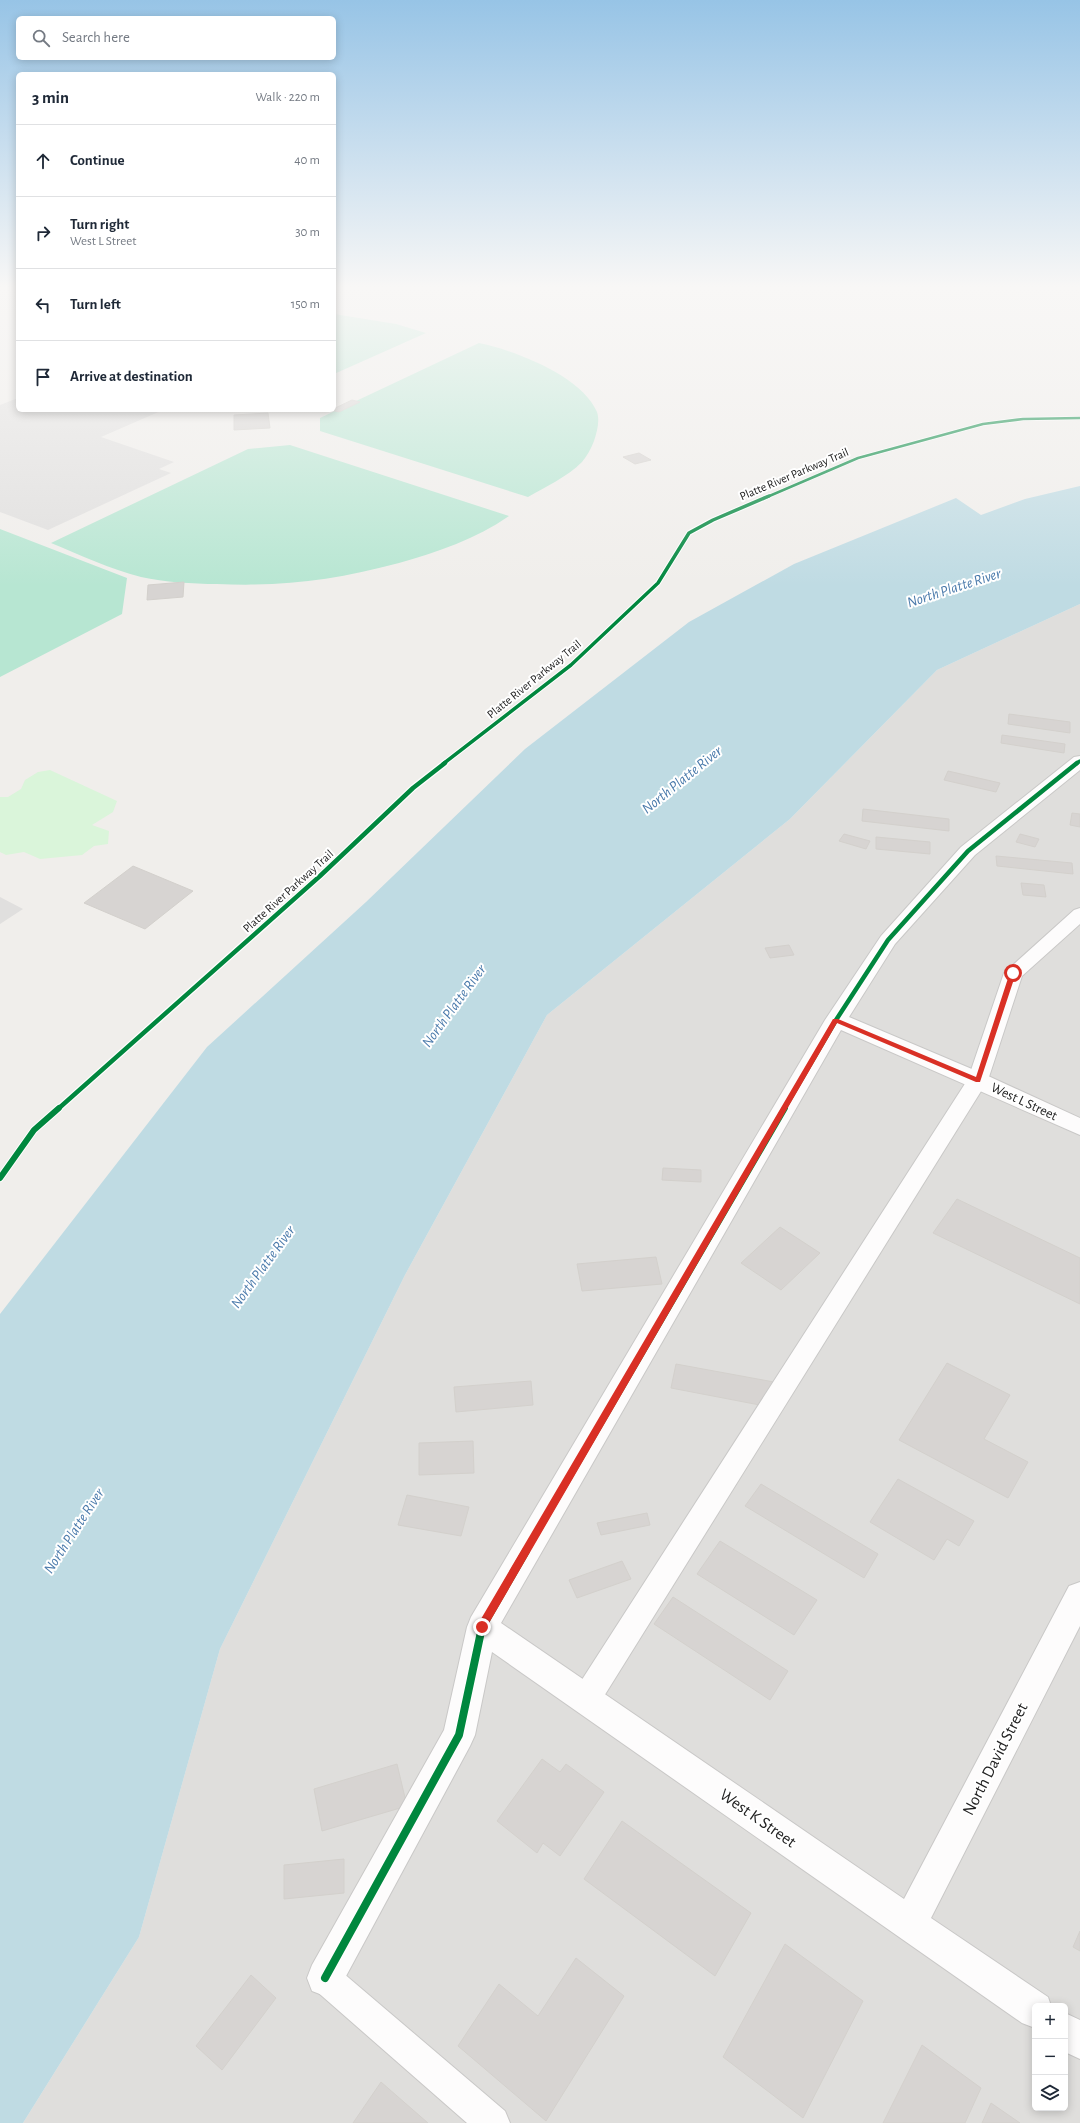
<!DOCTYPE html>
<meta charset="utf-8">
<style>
body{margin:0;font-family:"Alegreya Sans",sans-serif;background:#f6f6f7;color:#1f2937}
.controls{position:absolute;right:12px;bottom:12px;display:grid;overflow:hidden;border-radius:6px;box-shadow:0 2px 10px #0003}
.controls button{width:36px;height:36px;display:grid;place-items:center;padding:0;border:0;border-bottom:1px solid #e0e1e3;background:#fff;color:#1f2937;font:20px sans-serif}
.stop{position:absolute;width:12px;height:12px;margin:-9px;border:3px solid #d93025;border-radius:50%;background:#fff}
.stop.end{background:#d93025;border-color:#fff;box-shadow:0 1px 4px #0008}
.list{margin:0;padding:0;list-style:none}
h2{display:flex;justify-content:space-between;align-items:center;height:52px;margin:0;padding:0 16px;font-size:17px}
h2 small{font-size:13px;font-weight:400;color:#747a83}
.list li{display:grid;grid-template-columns:26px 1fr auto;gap:12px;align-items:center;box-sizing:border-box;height:72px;padding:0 16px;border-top:1px solid #e0e1e3}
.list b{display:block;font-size:15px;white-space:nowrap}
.list p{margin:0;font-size:13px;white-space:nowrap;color:#747a83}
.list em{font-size:13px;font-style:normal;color:#747a83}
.icon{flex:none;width:22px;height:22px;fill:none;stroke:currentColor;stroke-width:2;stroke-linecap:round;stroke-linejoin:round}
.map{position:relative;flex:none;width:1080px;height:2123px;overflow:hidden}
.search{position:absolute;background:#fff;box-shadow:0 2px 10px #0003;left:16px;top:16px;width:320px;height:44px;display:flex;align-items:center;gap:10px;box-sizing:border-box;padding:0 14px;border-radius:6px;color:#747a83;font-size:15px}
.panel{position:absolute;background:#fff;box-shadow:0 2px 10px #0003;left:16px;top:72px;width:320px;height:340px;border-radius:6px}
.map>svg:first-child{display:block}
.residential{fill:#dfdedc;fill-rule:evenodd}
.park{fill:#daf5da}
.pitch{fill:#b7e6d2}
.parking{fill:#e0dfde}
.water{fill:#bfdbe3}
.building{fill:#d7d4d2;stroke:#d3d0cc}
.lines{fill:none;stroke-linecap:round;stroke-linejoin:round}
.lane-casing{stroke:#c9c8c7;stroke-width:2}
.street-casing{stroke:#c9c8c7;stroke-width:2}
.lane{fill:#fdfcfc;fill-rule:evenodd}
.street{fill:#fdfcfc;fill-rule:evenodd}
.cycleway-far4-casing{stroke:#fff;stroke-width:4}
.cycleway-far3-casing{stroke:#fff;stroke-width:5.5}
.cycleway-far2-casing{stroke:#fff;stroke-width:7}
.cycleway-far1-casing{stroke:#fff;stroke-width:8}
.cycleway-casing{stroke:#fff;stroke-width:10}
.cycleway-far4{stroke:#00873e;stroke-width:2.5}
.cycleway-far3{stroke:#00873e;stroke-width:3.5}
.cycleway-far2{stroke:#00873e;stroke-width:4.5}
.cycleway-far1{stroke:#00873e;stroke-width:6}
.cycleway{stroke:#00873e;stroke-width:8}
.route{fill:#d93025}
.labels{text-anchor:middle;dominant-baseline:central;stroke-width:4;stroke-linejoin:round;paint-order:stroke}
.far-street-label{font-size:12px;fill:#222;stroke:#fff}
.street-label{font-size:14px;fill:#222;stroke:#fff}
.water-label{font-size:15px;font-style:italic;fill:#4a7aab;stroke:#fff}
.near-street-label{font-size:17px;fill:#222;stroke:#fff}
</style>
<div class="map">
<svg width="1080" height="2123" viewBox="0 0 1080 2123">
<rect width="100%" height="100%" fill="#f0eeeb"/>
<path class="residential" d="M1080 604V2123H23L139 1937 220 1649 405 1275 547 1015 790 819 937 670ZM1035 2006H1065V2108H1035Z"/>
<path class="park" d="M50 770 117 801 113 812 92 825 109 831 108 844 94 846 82 855 40 859 24 852 6 855 0 852V797H8L21 789 25 780 38 772Z"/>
<path class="pitch" d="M334 314 396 324 426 333 334 374Z
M479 343C514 350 582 376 597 412 600 421 597 432 594 441 591 449 587 456 582 462 567 477 545 487 528 497L320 431V418Z
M290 445 509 516C476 539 438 552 399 563 335 580 283 587 217 584 192 584 165 582 141 577 110 569 80 555 51 543L248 449Z
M0 529 127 578 122 614 0 677Z"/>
<path class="parking" d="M18 398V410H163L101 437 174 462 159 469 171 473 48 530 0 512V405Z
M0 897 23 909 0 924Z"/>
<path class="water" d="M1080 486V604L937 670 790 819 547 1015 405 1275 220 1649 139 1937 23 2123H0V1314L207 1047 366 902 525 749 689 622 794 564 956 498 981 515 1025 499Z"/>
<path class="building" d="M352 400 360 402 339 412 331 410Z
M268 413 270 428 234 430V415Z
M639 453 651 460 635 464 623 457Z
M184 582 183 597 147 600 148 585Z
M1009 714 1070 722V733L1008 724Z
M1002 735 1065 744 1064 753 1001 743Z
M948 771 1000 783 996 792 944 780Z
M863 809 949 819V831L862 821Z
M1072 813 1080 814V827L1070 825Z
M844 834 870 841 866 849 839 841Z
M1020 834 1039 839 1035 847 1016 842Z
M876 837 930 842V854L876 849Z
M996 856 1072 863 1073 874 997 866Z
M133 866 193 891 145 929 84 903Z
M1021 883 1044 885 1046 897 1023 895Z
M789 945 794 955 770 958 765 948Z
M663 1168 701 1170V1182L662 1180Z
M957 1199 1080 1258V1304L933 1233Z
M780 1227 820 1253 781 1290 741 1263Z
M656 1257 662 1284 582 1291 577 1264Z
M947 1363 1010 1395 984 1439 1028 1462 1008 1498 899 1440Z
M676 1364 774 1382 770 1407 671 1388Z
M531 1381 533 1405 456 1412 454 1387Z
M473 1441 474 1473 419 1475V1443Z
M898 1479 974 1521 959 1546 947 1539 934 1560 870 1522Z
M761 1484 878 1554 864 1578 745 1506Z
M407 1495 469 1507 461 1536 398 1525Z
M647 1513 650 1525 601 1535 597 1523Z
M720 1541 817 1600 794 1635 697 1574Z
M622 1561 631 1579 577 1598 569 1580Z
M673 1597 788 1671 770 1700 654 1624Z
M542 1759 560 1772 566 1764 604 1792 560 1856 543 1843 537 1853 497 1821Z
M397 1764 407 1806 322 1831 314 1789Z
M622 1821 751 1913 715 1976 584 1879Z
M344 1859V1893L284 1899V1865Z
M1080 1931V1951L1073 1947Z
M785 1944 863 2001 803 2118 723 2057Z
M576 1958 624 1996 546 2121 458 2046 499 1984 538 2016Z
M251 1975 276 1998 222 2070 196 2046Z
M922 2045 981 2088 965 2123H883Z
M381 2082 428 2123H353Z
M991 2103 1020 2123H982Z"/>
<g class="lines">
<g class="lane-casing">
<path id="lane" d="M1080 908V924L1022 976 988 1080 596 1709 586 1713 576 1709 572 1699 576 1689 968 1079 1004 973 1074 910Z
M325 1962 336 1967 505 2111 510 2123H467L314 1989 309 1978 314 1967Z"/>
</g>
<g class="street-casing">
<path id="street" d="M1080 756V770L975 855 895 944 849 1017 986 1075 1080 1118V1135L841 1030 501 1623 904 1899 1069 1586 1080 1582V1626L931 1918 1048 1997 1051 2006H1035V2028L1022 2023 492 1652 475 1735 470 1746 338 1991 325 1996 312 1991 307 1978 312 1965 444 1730 467 1627 471 1617 825 1020 881 936 961 847 1074 757Z
M1065 2013 1080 2020V2059L1065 2052Z"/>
</g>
<use href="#lane" class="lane"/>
<use href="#street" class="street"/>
<g class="cycleway-far4-casing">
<path id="cycleway-far4" d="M767 497 858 458 983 424 1023 419 1080 418"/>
</g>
<g class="cycleway-far3-casing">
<path id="cycleway-far3" d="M443 764 571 665 658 583 689 533 713 520 769 496
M1076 764 1080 761"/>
</g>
<g class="cycleway-far2-casing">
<path id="cycleway-far2" d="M58 1109 320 876 413 788 445 763
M784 1109 836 1020 888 940 968 851 1077 763"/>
</g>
<g class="cycleway-far1-casing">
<path id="cycleway-far1" d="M0 1178 34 1130 59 1108
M526 1552 785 1108"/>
</g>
<g class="cycleway-casing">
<path id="cycleway" d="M325 1978 459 1735 482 1627 526 1551"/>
</g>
<use href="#cycleway-far4" class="cycleway-far4"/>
<use href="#cycleway-far3" class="cycleway-far3"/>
<use href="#cycleway-far2" class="cycleway-far2"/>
<use href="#cycleway-far1" class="cycleway-far1"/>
<use href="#cycleway" class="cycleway"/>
</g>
<linearGradient id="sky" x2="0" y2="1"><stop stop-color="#97c4e6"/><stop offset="0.49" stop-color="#f8f7f6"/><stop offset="1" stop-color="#f8f7f6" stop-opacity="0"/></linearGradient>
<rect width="1080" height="586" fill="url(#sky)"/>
<path class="route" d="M1010 972 1016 973 980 1082H976L837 1023 485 1630H478V1624L833 1019H838L976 1077Z"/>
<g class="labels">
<g class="far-street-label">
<text transform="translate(794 474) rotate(-23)">Platte River Parkway Trail</text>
<text transform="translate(534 679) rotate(-39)">Platte River Parkway Trail</text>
<text transform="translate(288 891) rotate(-42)">Platte River Parkway Trail</text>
</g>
<g class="street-label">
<text transform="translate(1024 1102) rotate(25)">West L Street</text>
</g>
<g class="water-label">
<text transform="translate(954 588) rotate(-18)">North Platte River</text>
<text transform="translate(682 780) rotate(-39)">North Platte River</text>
<text transform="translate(454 1006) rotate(-54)">North Platte River</text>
<text transform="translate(263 1267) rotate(-54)">North Platte River</text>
<text transform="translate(74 1531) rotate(-57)">North Platte River</text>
</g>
<g class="near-street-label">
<text transform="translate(995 1759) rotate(-63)">North David Street</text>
<text transform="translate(758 1818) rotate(35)">West K Street</text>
</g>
</g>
</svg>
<div class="controls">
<button>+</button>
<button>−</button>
<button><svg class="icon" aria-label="layers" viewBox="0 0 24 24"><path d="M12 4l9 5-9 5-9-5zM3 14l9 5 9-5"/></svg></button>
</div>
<div class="stop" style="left:1013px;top:973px"></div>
<div class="stop end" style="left:482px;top:1627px"></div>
<div class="search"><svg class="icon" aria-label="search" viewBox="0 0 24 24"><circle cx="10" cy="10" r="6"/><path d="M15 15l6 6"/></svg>Search here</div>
<section class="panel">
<h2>3 min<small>Walk · 220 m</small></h2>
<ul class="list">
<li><svg class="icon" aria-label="ahead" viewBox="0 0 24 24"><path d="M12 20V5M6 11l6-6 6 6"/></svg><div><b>Continue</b></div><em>40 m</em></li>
<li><svg class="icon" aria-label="right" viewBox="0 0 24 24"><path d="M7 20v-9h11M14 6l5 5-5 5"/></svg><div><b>Turn right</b><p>West L Street</p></div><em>30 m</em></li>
<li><svg class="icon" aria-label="left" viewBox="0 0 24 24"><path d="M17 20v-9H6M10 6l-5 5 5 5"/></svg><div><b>Turn left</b></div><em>150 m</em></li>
<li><svg class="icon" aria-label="arrive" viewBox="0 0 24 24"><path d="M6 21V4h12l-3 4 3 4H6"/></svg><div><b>Arrive at destination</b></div></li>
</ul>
</section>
</div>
